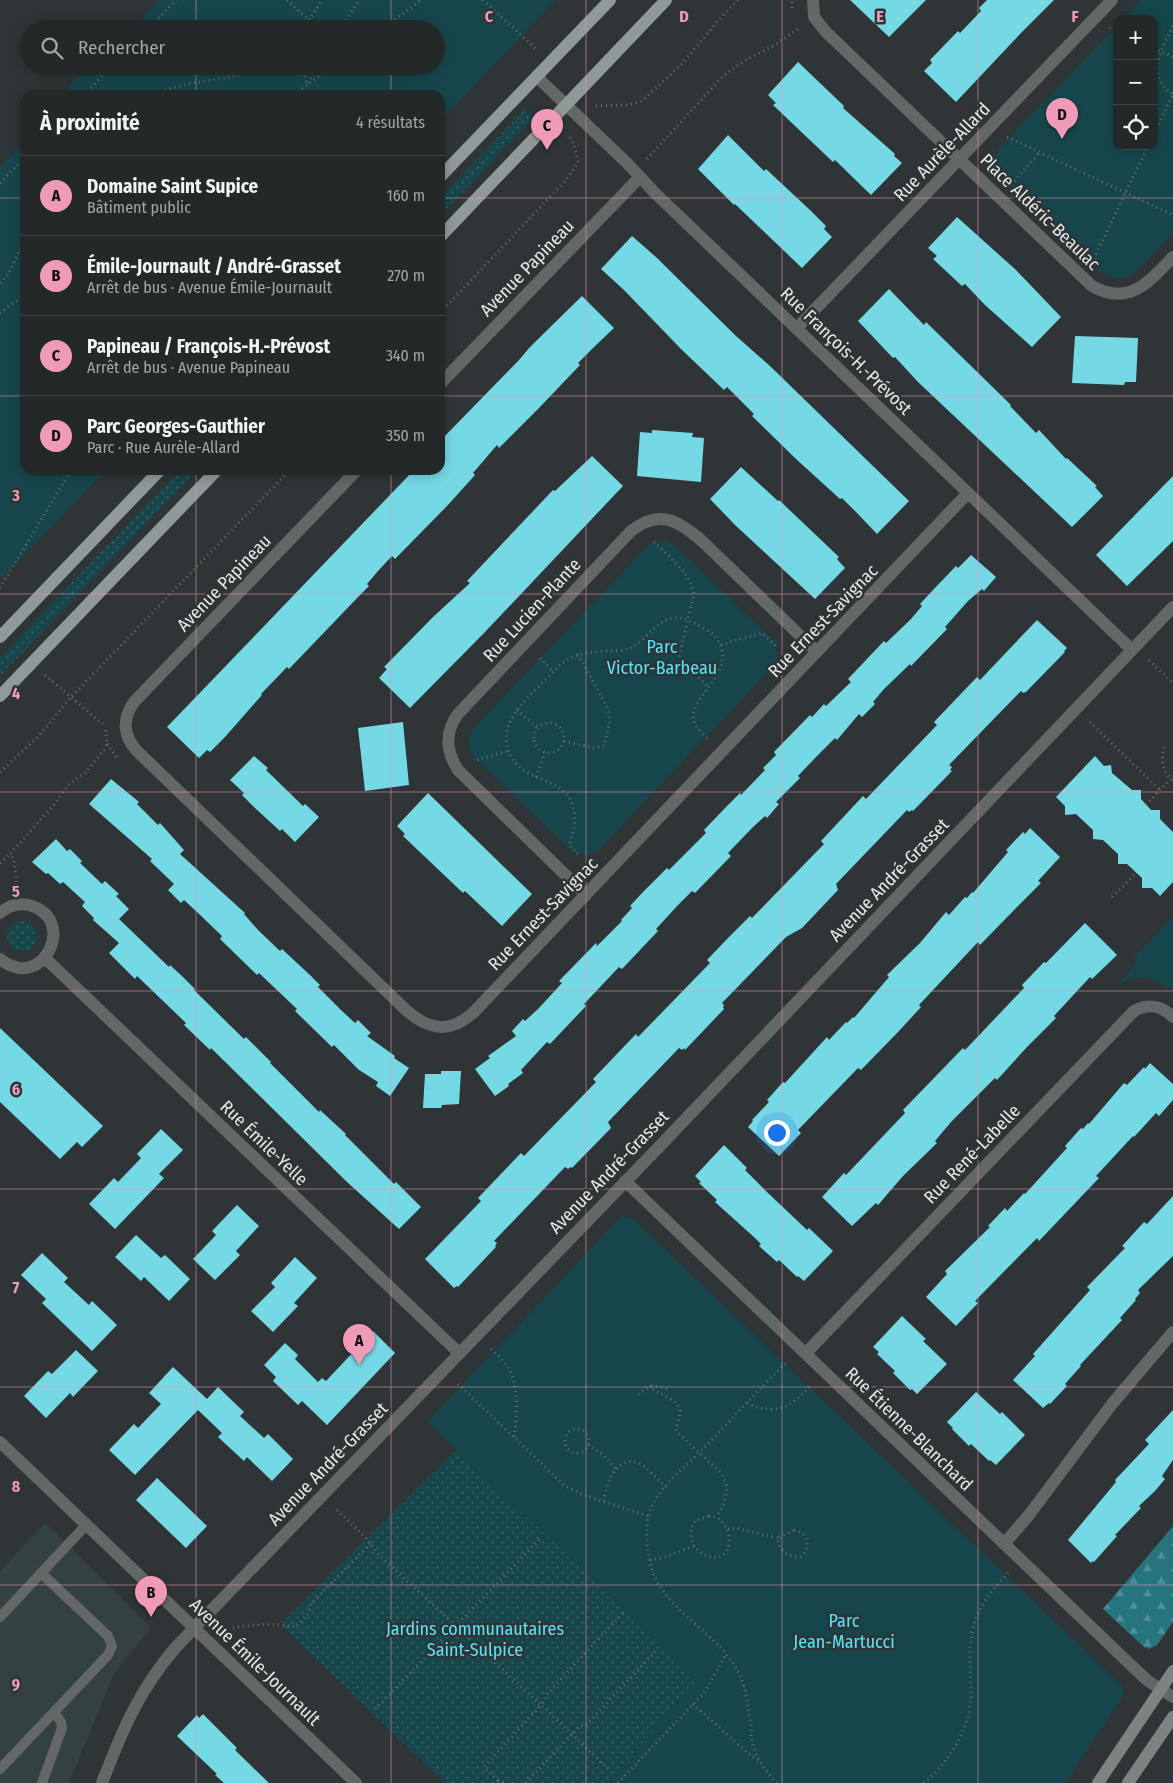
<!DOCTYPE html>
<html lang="fr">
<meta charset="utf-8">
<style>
body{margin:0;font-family:"Fira Sans Condensed",sans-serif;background:#2f3434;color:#f1f3f6}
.controls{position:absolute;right:15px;top:15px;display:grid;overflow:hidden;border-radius:10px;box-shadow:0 2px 12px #0003}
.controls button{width:45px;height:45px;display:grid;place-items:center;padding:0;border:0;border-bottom:1px solid #404445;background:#232828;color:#f1f3f6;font:25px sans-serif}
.you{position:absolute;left:776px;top:1132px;width:18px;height:18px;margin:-12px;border:4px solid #fff;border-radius:50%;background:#1a73e8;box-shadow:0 0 0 8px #1a73e833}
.badge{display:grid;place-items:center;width:32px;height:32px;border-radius:50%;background:#ef9ab8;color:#111;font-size:16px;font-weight:700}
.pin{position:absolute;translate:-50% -41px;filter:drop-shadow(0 1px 2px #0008)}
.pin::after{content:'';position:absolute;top:26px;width:18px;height:15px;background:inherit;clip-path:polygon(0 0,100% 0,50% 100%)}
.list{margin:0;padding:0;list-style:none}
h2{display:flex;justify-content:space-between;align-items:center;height:65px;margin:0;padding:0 20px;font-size:21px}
h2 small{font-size:16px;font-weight:400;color:#a3a6a8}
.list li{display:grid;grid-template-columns:32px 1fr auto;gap:15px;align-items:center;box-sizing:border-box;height:80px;padding:0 20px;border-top:1px solid #404445}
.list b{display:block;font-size:19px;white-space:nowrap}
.list p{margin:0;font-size:16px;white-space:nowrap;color:#a3a6a8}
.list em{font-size:16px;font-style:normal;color:#a3a6a8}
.icon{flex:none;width:28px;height:28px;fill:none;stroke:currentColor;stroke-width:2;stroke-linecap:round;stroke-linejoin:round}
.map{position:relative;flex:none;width:1173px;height:1783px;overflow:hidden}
.search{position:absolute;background:#232828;box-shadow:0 2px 12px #0003;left:20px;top:20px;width:425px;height:55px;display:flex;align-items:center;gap:12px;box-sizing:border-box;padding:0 18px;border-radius:28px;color:#a3a6a8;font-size:19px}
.panel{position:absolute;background:#232828;box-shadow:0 2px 12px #0003;left:20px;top:90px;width:425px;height:385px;border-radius:15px}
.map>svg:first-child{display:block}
.built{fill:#334143}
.grass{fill:url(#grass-dots)}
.forest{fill:url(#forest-firs)}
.park{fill:#16464c}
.building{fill:#75d8e5}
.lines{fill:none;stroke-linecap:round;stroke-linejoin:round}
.path{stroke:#676c6d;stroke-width:3;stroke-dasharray:1 4;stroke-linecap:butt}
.lane{stroke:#636767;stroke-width:10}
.street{stroke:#636767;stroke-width:12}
.secondary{stroke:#7d8283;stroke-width:12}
.primary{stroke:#919899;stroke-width:12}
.grid{fill:none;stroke:#ef9ab8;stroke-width:1;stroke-opacity:0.55}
.labels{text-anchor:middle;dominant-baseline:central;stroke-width:5;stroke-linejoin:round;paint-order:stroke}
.street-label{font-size:18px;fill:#e5e9ea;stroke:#2f3536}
.park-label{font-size:18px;fill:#54e6f8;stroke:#2f3536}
.grid-label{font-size:16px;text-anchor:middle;font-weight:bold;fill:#ef9ab8;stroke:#2f3536;stroke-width:5;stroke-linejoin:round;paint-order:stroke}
</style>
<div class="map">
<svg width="1173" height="1783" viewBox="0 0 1173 1783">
<defs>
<pattern id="grass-dots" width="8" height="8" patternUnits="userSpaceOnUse" patternTransform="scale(1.25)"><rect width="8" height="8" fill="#16464c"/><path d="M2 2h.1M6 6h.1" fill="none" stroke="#386166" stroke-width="1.8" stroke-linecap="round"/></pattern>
<pattern id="forest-firs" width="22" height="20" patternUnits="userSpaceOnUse" patternTransform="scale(1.25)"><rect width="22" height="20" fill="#26747e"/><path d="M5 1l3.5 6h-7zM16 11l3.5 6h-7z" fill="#508e97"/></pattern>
</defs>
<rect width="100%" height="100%" fill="#2f3536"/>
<path class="built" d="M45 1523 151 1628 114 1673 69 1783H0V1571Z"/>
<path class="grass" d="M525 109 534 117 440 216V198Z
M180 470H197L0 676V658Z
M7 936a15 15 0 1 1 30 0a15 15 0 1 1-30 0Z
M456 1450 700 1681 606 1783H445L283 1627V1622Z"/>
<path class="forest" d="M1173 1526V1622L1157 1645 1149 1649 1144 1647 1103 1609Z"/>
<path class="park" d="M159 0H556L440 121V95H61L82 73 87 76 96 66H436V29H132Z
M1141 0H1173V233C1162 243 1135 278 1120 279 1109 279 1102 272 1094 264L995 171 998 168 995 159 999 148 1117 26V146H1154V19H1123Z
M25 141V470H106L0 580V167Z
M658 541 667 542 675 546 778 644 774 648 778 654 777 662 597 852 586 855 579 852 576 855 474 757C466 747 468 737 475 727L639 555 648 545Z
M1173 917V990C1156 979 1140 972 1121 983L1120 982 1138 961 1134 957Z
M622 1216 630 1217 633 1219 1122 1686 1124 1691 1123 1696 1065 1783H606L700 1681 427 1422Z"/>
<path class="building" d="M850 0H926L889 37Z
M987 0H1054L1021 33 956 102 924 71 932 63 930 60 958 31 960 33 981 11 979 8Z
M798 62 844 106 843 108 895 154 894 156 902 163 871 195 835 160 833 162 773 105 776 103 768 95Z
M728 135 764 171 766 169 810 210 826 226 824 229 832 237 802 268 735 204 734 205 698 169Z
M957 217 1016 270 1061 317 1032 347 985 305 965 284 962 286 933 259 937 256 928 248Z
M632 236 657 258 736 336 770 366 909 501 877 534 856 512 842 498 840 499 796 459 752 416 754 414 727 387 724 390 681 349 624 290 601 269Z
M889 289 924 325 926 322 968 363 1011 405 1010 406 1036 433 1039 430 1066 459 1067 458 1097 486 1095 487 1103 496 1072 527 918 382 895 357 893 358 858 321Z
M582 296 614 328 593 348 578 363 580 365 539 408 499 448 497 445 473 473 475 475 447 506 395 559 392 556 378 571 367 584 369 586 360 595 289 669 287 667 261 694 262 695 225 737 210 752 207 750 199 758 167 727 414 470H440V441L519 360 530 347Z
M1075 336 1138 338 1136 382H1125L1124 385 1072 383Z
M652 430 693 433 692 437 704 438 701 482 637 476 640 432 652 433Z
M592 456 623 486 485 632 410 708 379 678 387 669 384 667 433 617 470 583 467 581 553 490 555 491Z
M741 467 778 501 779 500 839 557 837 559 845 568 815 599 735 525 710 499Z
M1173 476V541L1127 586 1096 555Z
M971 555 996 577 984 591 982 589 968 601 945 627 947 629 911 666 910 664 884 689 873 702 875 704 862 717 859 714 837 740 835 738 817 756 798 776 800 778 776 802 779 804 767 818 765 816 752 828 728 853 731 856 695 893 692 891 679 904 656 929 658 931 622 969 619 967 584 1004 586 1006 550 1044 547 1042 521 1070 523 1073 508 1084 509 1086 495 1096 475 1069 490 1058 488 1056 516 1036 512 1031 523 1019 525 1021 538 1009 562 983 559 981 596 943 597 946 622 921 621 920 632 908 630 906 643 892 667 868 669 870 706 833 704 830 728 805 740 793 741 795 765 770 763 768 776 755 774 752 810 715 812 717 824 704 826 706 851 682 848 679 884 641 886 643 911 619 922 606 920 604 933 590 956 566 958 568Z
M1037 620 1067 648 1064 651 1065 652 1026 692 1023 693 1021 691 949 765 952 767 950 770 952 771 913 811 912 810 909 812 907 810 836 884 838 890 802 928 786 937 722 1003 724 1005 723 1007 724 1009 685 1050 684 1048 682 1050 679 1048 608 1122 611 1128 572 1168 571 1167 568 1169 565 1167 494 1241 497 1243 495 1246 496 1247 458 1287 457 1286 454 1288 425 1259 481 1201 478 1198 521 1153 524 1156 596 1082 593 1079 636 1034 638 1037 710 963 707 960 728 938 750 916 752 918 824 844 821 841 863 796 866 799 937 725 934 722 977 677 980 680Z
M403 722 409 785 365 791 358 728Z
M254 756 268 768 266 770 303 806 305 804 319 817 295 842 282 829 280 831 255 808 242 795 244 793 230 780Z
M1095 756 1104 766 1111 765 1112 773 1132 790H1141V799L1151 810H1160V819L1173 832V882L1160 896 1152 888H1142V878L1127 864H1118V854L1103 840 1093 839V830L1076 814 1065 815V806L1056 797Z
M111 779 139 802 137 804 158 825 160 823 184 850 180 854 245 913 244 914 258 930 280 951 282 949 311 976 320 985 318 987 342 1011 355 1023 358 1020 371 1033 367 1036 395 1056 394 1058 409 1068 390 1096 376 1086 378 1082 359 1070 334 1045 332 1047 295 1011 297 1009 259 973 257 975 220 939 222 936 197 912 184 900 181 903 168 890 174 884 150 861 152 859 89 804Z
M428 793 532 894 502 926 465 891 463 893 403 836 405 834 397 826Z
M1030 828 1060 857 1038 881 1041 883 1018 906 980 945 978 942 919 1005 921 1007 899 1031 861 1070 858 1068 798 1130 801 1133 779 1156 748 1127 753 1121 752 1120 769 1102 767 1100 783 1082 785 1083 827 1037 829 1040 846 1022 847 1023 853 1017 854 1018 889 977 887 975 920 943 946 912 949 915 965 897 967 898 972 892 973 893 1008 852 1006 850 1023 832 1025 834Z
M56 839 67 851 70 849 82 861 80 863 102 884 105 881 119 894 116 896 129 909 119 919 169 967 170 965 183 977 195 989 194 990 244 1039 246 1037 271 1062 270 1063 319 1112 320 1110 346 1134 345 1135 394 1184 396 1182 421 1207 399 1229 347 1182 211 1048 210 1050 184 1025 186 1023 137 976 135 979 109 953 119 943 93 920 94 918 82 906 85 902 63 882 60 884 48 873 46 874 32 862Z
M1085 923 1117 955 1092 979 1090 977 1054 1016 1056 1018 1027 1047 997 1080 995 1078 951 1122 935 1141 937 1143 903 1176 878 1205 876 1203 852 1226 822 1197 844 1173 846 1175 905 1113 903 1110 963 1048 965 1050 1024 988 1022 985 1044 962 1046 963Z
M0 1028 103 1126 82 1147 77 1142 60 1159 0 1102Z
M1150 1063 1173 1084V1100L1159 1116 1156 1113 1134 1137 1133 1136 1096 1176 1099 1178 1039 1241 1037 1238 975 1301 978 1303 956 1326 926 1297 947 1274 945 1271 990 1227 988 1226 1005 1208 1007 1211 1024 1193 1025 1194 1067 1148 1065 1146 1081 1128 1083 1129 1088 1123 1089 1124 1124 1083 1127 1085 1144 1067 1145 1069Z
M441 1071H461L459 1104 442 1105 441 1108H423L425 1074H441Z
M161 1129 183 1150 159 1174 164 1178 115 1229 89 1204 114 1178 118 1182 141 1158 137 1154Z
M724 1145 747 1168 745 1170 768 1193 807 1230 809 1228 833 1251 804 1281 798 1276 797 1277 779 1260 777 1262 759 1246 761 1244 755 1238 715 1202 717 1200 699 1183 701 1182 695 1176Z
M1173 1196V1256L1138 1290 1140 1293 1135 1299 1136 1300 1120 1318 1122 1320 1080 1365 1081 1366 1065 1384 1067 1386 1050 1404 1049 1403 1043 1408 1013 1380 1035 1356 1033 1354 1090 1290 1087 1287 1125 1248 1122 1246 1144 1222 1147 1224Z
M237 1205 259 1226 236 1251 240 1255 215 1280 193 1259 216 1235 212 1231Z
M136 1235 161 1258 165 1255 190 1279 169 1301 144 1277 141 1281 115 1257Z
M42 1253 68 1278 64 1282 89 1305 92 1301 117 1325 92 1351 42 1303 46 1299 21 1275Z
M295 1257 317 1278 294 1303 298 1306 273 1332 251 1311 275 1287 271 1283Z
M902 1316 926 1339 923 1341 947 1364 917 1394 912 1389 910 1390 893 1373 895 1371 877 1354 879 1352 873 1347Z
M373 1331 395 1353 327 1425 302 1401 298 1405 273 1381 276 1377 264 1365 285 1343 298 1355 295 1359 318 1382 322 1378 326 1381Z
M76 1350 98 1371 73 1397 70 1393 46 1418 24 1396 48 1371 52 1374Z
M173 1367 207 1399 218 1387 244 1412 240 1416 264 1438 268 1434 293 1459 272 1481 247 1457 244 1461 218 1437 222 1433 198 1410 135 1475 109 1450 134 1424 138 1428 161 1404 149 1393Z
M976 1392 1000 1414 1002 1412 1025 1435 996 1465 990 1460 989 1461 971 1444 969 1446 952 1429 953 1428 947 1422Z
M1173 1410V1460L1162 1476 1165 1479 1155 1491 1139 1506 1141 1508 1115 1535 1117 1536 1094 1562 1093 1561 1091 1563 1068 1540 1116 1482 1115 1480 1149 1444 1145 1440Z
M157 1478 207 1526 186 1548 136 1500Z
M203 1714 237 1748 235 1750 269 1783H224L215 1775 217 1774 177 1736 197 1715 199 1718Z"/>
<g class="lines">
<path class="path" d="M287 0 310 21 327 29
M483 0 538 51
M792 8V0
M1173 26C1162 49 1144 76 1173 94
M1110 28 1117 31
M148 29 176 0
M304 29 322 0
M341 29 359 0
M383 29 421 0
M1154 48 1173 57
M303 66 307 85
M308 83 318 66
M84 95 112 66
M156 95C189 77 229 84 261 66
M294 95 333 66
M300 95 305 88
M596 106 627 105 642 101 681 65 718 21 738 0
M1154 133 1173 94
M1007 137 1173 215
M647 159 724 75 746 60 775 45 798 29
M995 167 1012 183
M0 183 25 157
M1011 185 1040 152
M1094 264 1097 252 1148 146
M0 283 8 275 25 239
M0 313 25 294
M440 313 566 180 578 162 575 149 569 134
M654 542C669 557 690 572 694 594L679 657 709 688
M0 588 71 470
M721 645 762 633 776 646
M540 658 554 672
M1149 660 1173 683
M45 675 105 726
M517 710 538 728
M1090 722 1160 790
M534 738a15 15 0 1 1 30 0a15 15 0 1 1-30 0Z
M564 741 595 748 604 746C607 733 612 721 607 707L578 654
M107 744 119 760
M1164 747C1161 760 1162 771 1173 781
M477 760 508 751
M0 772 38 737 71 697 290 470
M536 777 545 753
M1146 805 1170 779
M578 854 569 845C577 826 579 799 558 787 548 781 537 778 527 772 508 762 501 739 511 720 520 702 545 681 560 665 575 653 590 652 609 651 614 651 620 651 624 650 653 643 659 602 696 624 703 628 713 632 717 639 739 670 691 696 693 718 694 726 703 734 708 739
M0 863 10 854
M17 887 14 860 10 854 53 806 69 784 86 772 104 750 107 744 105 726
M1112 897 1136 873
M491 1349C498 1356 507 1363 511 1373 519 1392 517 1418 514 1437
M458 1384 565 1486 581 1494 648 1516
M651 1385 652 1389C660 1394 681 1401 680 1412 680 1419 675 1425 677 1432L720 1472C732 1488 725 1501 717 1517
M639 1395C647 1385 659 1384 669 1390
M747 1403C775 1417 792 1407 811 1385
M565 1441a12 12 0 1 1 24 0a12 12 0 1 1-24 0Z
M588 1445 603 1455 616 1469
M604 1501C606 1483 618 1451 642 1465 651 1471 658 1480 666 1487
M337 1510 367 1539 379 1555 541 1705 484 1767 498 1781 497 1783
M709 1516 717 1517C726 1525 730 1531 729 1544 725 1574 675 1549 696 1520Z
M728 1529 736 1528 778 1538
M794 1530C808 1532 812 1549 800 1557 788 1557 778 1550 778 1538Z
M650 1560 665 1557 694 1546
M233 1628C253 1624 275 1623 295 1627L309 1613 311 1604 371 1543
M693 1704 748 1753 759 1761
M375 1709 541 1538
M608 1769 541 1705 547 1694 623 1613
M498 1781 506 1783
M526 1783 580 1726H585L657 1650
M618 1783 701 1696 709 1685 726 1654
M777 1783C766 1772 757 1760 753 1745 751 1739 751 1732 751 1726 748 1706 746 1682 734 1665 714 1634 679 1616 659 1585 647 1568 643 1527 651 1508 661 1485 685 1467 703 1449 731 1420 758 1390 787 1362
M924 1783C950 1761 971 1728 971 1693 971 1670 967 1647 974 1624 980 1604 993 1589 1008 1573"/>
<path class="lane" d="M0 1617 87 1524
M0 1769 108 1655 112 1646 108 1636 41 1573
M42 1783 62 1728 61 1722 54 1712"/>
<path class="street" d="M813 0 814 17 826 32 1092 286C1129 307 1149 282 1173 257
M537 77 627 163 655 193 1132 650
M797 328 1112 0
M440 384 640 177
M357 470 134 702C122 719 123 736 137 751L406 1010C429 1030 449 1034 473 1013L968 493
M586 895 458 770C446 751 444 733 458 714L631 531C659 509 678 520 702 541L817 652
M0 913C8 906 18 903 29 905 79 918 43 994 0 959
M45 958 459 1353
M625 1181 1133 1667 1148 1681 1173 1697
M806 1353 1134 1011C1148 1003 1162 1006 1173 1017
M0 1442 356 1783
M1004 1544 1029 1515 1112 1404 1173 1332
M102 1783C122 1731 139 1690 176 1647L657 1149 1173 607"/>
<path class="secondary" d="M1098 1783 1173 1671
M1128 1783 1173 1717"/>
<path class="primary" d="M440 177 610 0
M440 237 666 0
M0 637 160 470
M0 696 217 470"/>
</g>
<path class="grid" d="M196 0V29M391 0V29M586 0V1783M782 0V1783M978 0V1783M196 66V95M391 66V95M0 198H25M440 198H1173M0 396H25M440 396H1173M196 470V1783M391 470V1783M0 594H1173M0 792H1173M0 991H1173M0 1189H1173M0 1387H1173M0 1585H1173"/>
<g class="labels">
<g class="street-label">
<text transform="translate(942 152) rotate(-46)">Rue Aurèle-Allard</text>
<text transform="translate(1040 212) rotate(44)">Place Aldéric-Beaulac</text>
<text transform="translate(527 268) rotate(-46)">Avenue Papineau</text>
<text transform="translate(846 351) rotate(44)">Rue François-H.-Prévost</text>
<text transform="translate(224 583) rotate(-46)">Avenue Papineau</text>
<text transform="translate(532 610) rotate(-47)">Rue Lucien-Plante</text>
<text transform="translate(823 621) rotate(-46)">Rue Ernest-Savignac</text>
<text transform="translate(889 880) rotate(-46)">Avenue André-Grasset</text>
<text transform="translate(543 914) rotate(-46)">Rue Ernest-Savignac</text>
<text transform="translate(264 1143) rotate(44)">Rue Émile-Yelle</text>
<text transform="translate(972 1154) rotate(-46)">Rue René-Labelle</text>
<text transform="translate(609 1172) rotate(-46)">Avenue André-Grasset</text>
<text transform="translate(909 1429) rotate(44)">Rue Étienne-Blanchard</text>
<text transform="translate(328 1464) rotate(-46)">Avenue André-Grasset</text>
<text transform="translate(255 1662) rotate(44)">Avenue Émile-Journault</text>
</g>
<g class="park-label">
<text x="662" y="647">Parc<tspan x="662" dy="21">Victor-Barbeau</tspan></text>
<text x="844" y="1621">Parc<tspan x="844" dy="21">Jean-Martucci</tspan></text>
<text x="475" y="1629">Jardins communautaires<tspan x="475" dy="21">Saint-Sulpice</tspan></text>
</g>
</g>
<g class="grid-label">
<text x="489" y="22">C</text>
<text x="684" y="22">D</text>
<text x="880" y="22">E</text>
<text x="1075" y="22">F</text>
<text x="16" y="501">3</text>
<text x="16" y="699">4</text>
<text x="16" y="897">5</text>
<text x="16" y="1095">6</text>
<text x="16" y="1293">7</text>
<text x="16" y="1492">8</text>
<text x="16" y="1690">9</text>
</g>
</svg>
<div class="controls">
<button>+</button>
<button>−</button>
<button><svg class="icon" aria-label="locate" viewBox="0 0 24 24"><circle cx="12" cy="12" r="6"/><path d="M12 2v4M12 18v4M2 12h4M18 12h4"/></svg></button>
</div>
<div class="you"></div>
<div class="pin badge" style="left:359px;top:1365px">A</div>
<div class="pin badge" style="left:151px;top:1617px">B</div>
<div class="pin badge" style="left:547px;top:150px">C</div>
<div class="pin badge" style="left:1062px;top:139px">D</div>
<div class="search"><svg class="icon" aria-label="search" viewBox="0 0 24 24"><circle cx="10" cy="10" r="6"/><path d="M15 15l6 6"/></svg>Rechercher</div>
<section class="panel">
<h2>À proximité<small>4 résultats</small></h2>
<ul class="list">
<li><span class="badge">A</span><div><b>Domaine Saint Supice</b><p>Bâtiment public</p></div><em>160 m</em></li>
<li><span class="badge">B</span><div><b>Émile-Journault / André-Grasset</b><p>Arrêt de bus · Avenue Émile-Journault</p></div><em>270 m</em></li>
<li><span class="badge">C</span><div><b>Papineau / François-H.-Prévost</b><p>Arrêt de bus · Avenue Papineau</p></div><em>340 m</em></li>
<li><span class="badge">D</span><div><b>Parc Georges-Gauthier</b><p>Parc · Rue Aurèle-Allard</p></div><em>350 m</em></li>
</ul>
</section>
</div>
